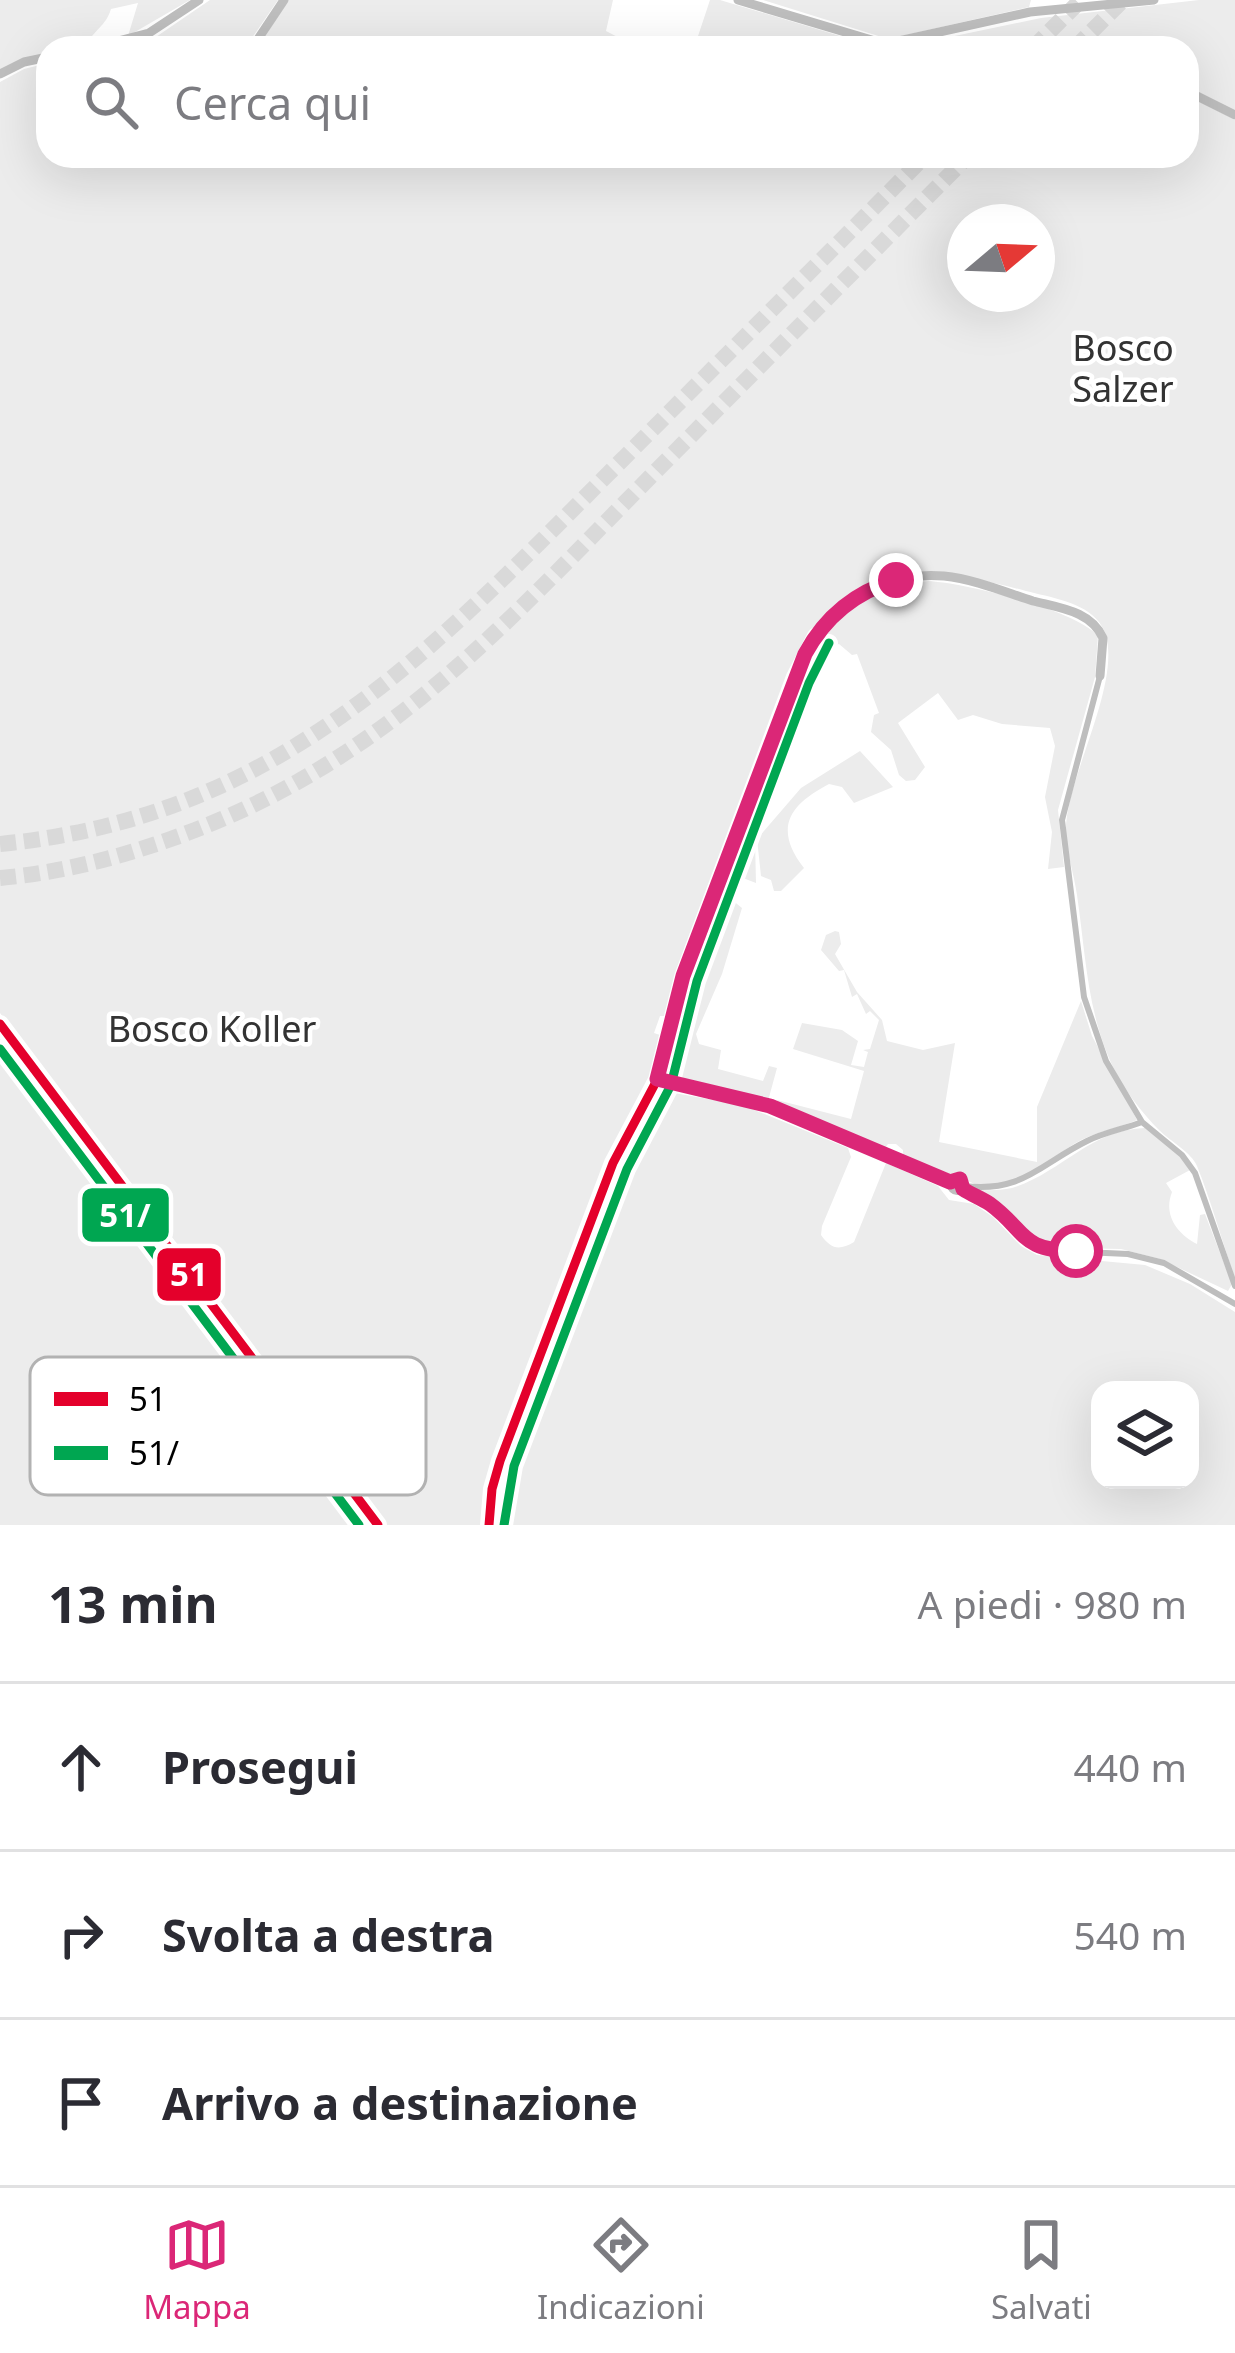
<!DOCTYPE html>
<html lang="it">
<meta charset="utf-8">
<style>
body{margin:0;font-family:"Noto Sans",sans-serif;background:#f7f7f7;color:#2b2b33}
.controls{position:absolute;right:36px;bottom:36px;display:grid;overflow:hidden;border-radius:24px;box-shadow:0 12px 48px #0002}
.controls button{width:108px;height:108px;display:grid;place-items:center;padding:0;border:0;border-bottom:3px solid #e1e1e2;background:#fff;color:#2b2b33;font:60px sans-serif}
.compass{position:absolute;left:947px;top:204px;width:108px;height:108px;border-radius:50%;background:#fff;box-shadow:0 12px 48px #0002;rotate:71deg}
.stop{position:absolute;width:36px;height:36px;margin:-27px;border:9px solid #db2777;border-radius:50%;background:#fff}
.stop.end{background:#db2777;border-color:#fff;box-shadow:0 3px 12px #0008}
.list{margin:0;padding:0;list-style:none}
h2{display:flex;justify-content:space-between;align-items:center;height:156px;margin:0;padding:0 48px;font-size:51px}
h2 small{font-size:39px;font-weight:400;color:#7c7c81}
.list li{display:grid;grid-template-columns:78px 1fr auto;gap:36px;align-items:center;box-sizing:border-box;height:168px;padding:0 48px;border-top:3px solid #e1e1e2}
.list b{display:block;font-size:45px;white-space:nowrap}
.list em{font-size:39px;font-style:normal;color:#7c7c81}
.icon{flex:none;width:66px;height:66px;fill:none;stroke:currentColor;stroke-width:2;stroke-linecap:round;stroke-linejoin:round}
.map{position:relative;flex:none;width:1235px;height:1525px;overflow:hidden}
.search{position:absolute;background:#fff;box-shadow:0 12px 48px #0002;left:36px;right:36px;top:36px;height:132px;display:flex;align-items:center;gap:30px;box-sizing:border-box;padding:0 42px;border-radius:36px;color:#7c7c81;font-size:45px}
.sheet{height:660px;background:#fff}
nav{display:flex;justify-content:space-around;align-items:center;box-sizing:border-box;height:168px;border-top:3px solid #e1e1e2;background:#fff;font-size:33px;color:#7c7c81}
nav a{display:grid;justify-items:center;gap:6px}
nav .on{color:#db2777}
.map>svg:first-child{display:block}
.green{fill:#ececec;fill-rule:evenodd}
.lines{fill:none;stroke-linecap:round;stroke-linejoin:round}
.motorway-tunnel{stroke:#d9d9d9;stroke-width:16;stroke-dasharray:16 8;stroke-linecap:butt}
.primary-casing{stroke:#dbdbdb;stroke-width:16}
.pedestrian{stroke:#bebebe;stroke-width:6}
.minor{stroke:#bebebe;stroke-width:9}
.primary{stroke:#bebebe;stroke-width:14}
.bus-1-casing{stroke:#fff;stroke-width:18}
.bus-2-casing{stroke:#fff;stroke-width:18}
.bus-1{stroke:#e4002b;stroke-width:9}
.bus-2{stroke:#00a651;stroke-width:9}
.route{stroke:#db2777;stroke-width:15}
.labels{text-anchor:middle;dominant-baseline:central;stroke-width:9;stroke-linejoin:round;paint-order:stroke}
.park-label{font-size:36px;fill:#333;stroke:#fff}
.key{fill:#fff;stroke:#b2b2b2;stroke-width:3}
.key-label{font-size:33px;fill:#000}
.line-badge{stroke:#fff;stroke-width:4.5}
.badge-label{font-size:33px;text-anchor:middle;font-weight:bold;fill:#fff}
</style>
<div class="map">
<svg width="1235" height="1525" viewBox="0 0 1235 1525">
<rect width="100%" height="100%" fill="#fff"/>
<path class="green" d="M0 0H190L128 36 138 3 111 9C106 26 94 30 86 45L48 48V53L0 70Z
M210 0H278L245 48H124L150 41Z
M288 0H613L606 31 633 45 636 42 657 48H258Z
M710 0H720L880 48H694Z
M763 0H1031L1029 7 888 39Z
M1199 0H1235V114L1187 88V48H897L1041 18Z
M48 63V156H201L213 163 218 156H1187V95L1235 120V1278C1222 1241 1211 1201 1197 1166 1192 1153 1170 1141 1159 1130 1143 1114 1125 1091 1115 1071 1087 1015 1086 956 1077 895 1074 874 1067 854 1066 833 1063 779 1133 667 1099 622 1084 602 1049 597 1026 591 922 563 851 561 793 664L693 927 665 1016H660L654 1033 663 1036 649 1088 608 1164 494 1464 486 1499 485 1525H385L0 1013V82L24 69ZM965 222H1037V294H965Z
M928 581C965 583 1074 609 1098 636L1095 677 1058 810 1064 867 1048 869 1052 832 1045 797 1055 746 1050 728 1002 724 973 715 958 720 938 693 898 723 925 767 915 780 906 781 899 775 891 750 871 732 874 715 879 713 857 654 852 655 839 644 834 646 831 640 826 641V630C857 601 885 586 928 581Z
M860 751 893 787 854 803 842 787 829 784C791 804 772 827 804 868L781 891H774L771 880 761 876 757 839 801 788Z
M755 841 756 883 730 873 741 843Z
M731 899 742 908 722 974 696 1034 699 1044 721 1050 718 1069 763 1081 769 1066 777 1068 768 1101 668 1078C682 1027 688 934 731 899Z
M835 931 839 932 841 944 835 954 857 992 882 1020 887 1041 923 1050 955 1043 939 1142 1037 1162V1107L1081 1001 1092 1036 1137 1120C1119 1128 1099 1131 1081 1140 1048 1157 996 1211 960 1174H939L903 1159V1150L896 1144H888L883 1151 779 1105 777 1100 851 1119 864 1071 793 1049 802 1023 842 1030 858 1041 851 1065 864 1067 868 1052 863 1050 870 1049 879 1020 870 1011 866 1014 857 994 852 997 844 970 839 971 821 950 826 935Z
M0 1034 371 1525H0Z
M663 1091 742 1105 848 1148 851 1157 822 1226 821 1235C831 1249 839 1251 854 1242L886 1163 938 1186 949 1200 974 1204 993 1217 1021 1246 1037 1255 1145 1265 1190 1284 1235 1312V1525H497C498 1464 530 1404 551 1347 583 1262 609 1164 663 1091ZM1190 1390V1480H1100V1390Z
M1145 1128 1179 1155 1190 1170 1166 1183 1172 1192C1163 1215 1177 1234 1197 1244L1200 1215 1205 1214 1232 1284 1228 1291 1160 1259 1121 1249 1067 1248 1039 1242 973 1190C986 1190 999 1191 1012 1188 1061 1173 1091 1129 1145 1128Z"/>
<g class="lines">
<path class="motorway-tunnel" d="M1033 48 1081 0
M1075 48 1123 0
M0 844C283 817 436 646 624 458 724 357 825 257 925 156
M0 878C58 873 113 859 168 840 383 765 500 629 655 472 759 367 864 261 968 156"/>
<g class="primary-casing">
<path id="primary" d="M0 1024 378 1525"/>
</g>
<path class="pedestrian" d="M1100 676 1062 820 1084 997 1106 1061 1142 1122 1182 1155 1195 1173 1235 1286
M657 1080 791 1113 951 1182
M950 1185a7 7 0 1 1 14 0a7 7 0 1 1-14 0Z
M964 1186C1023 1193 1040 1164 1087 1141 1105 1132 1124 1129 1142 1122
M963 1189 990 1204 1019 1235 1038 1246 1061 1251 1128 1254 1164 1263 1235 1304"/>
<path class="minor" d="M738 0 885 44 1030 12 1154 0
M91 48 149 33 199 0
M252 48 284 0
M0 74 24 62 48 57
M1187 91 1235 115
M489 1525 492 1489 500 1461 613 1163 657 1080 683 977 795 677C820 614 874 570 944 576 974 579 1005 592 1033 601 1060 608 1091 611 1103 638L1100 676"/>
<use href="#primary" class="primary"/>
<g class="bus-1-casing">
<path id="bus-1" d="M0 1024 378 1525
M489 1525 492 1489 500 1461 613 1163 657 1080 683 977 795 677 816 636"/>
</g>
<g class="bus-2-casing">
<path id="bus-2" d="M0 1049 359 1525
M504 1525 514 1466 627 1169 671 1085 697 981 809 683 829 643"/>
</g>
<use href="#bus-1" class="bus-1"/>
<use href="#bus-2" class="bus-2"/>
</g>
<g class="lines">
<path class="route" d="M896 580C855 592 825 617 805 654L683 976 657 1079 770 1106 950 1182 960 1179 963 1189C972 1195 981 1198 990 1204 1027 1231 1019 1251 1076 1251"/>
</g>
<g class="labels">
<g class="park-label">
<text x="1123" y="347">Bosco<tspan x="1123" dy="41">Salzer</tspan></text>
<text x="212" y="1028">Bosco Koller</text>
</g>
</g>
<rect x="30" y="1357" width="396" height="138" rx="18" class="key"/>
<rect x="54" y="1392" width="54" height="14" fill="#e4002b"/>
<rect x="54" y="1446" width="54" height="14" fill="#00a651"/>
<g class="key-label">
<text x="129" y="1411">51</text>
<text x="129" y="1465">51/</text>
</g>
<g class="line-badge">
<rect x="80" y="1186" width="91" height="58" rx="12" fill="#00a651"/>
<rect x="155" y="1246" width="68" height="57" rx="12" fill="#e4002b"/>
</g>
<g class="badge-label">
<text x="125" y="1227">51/</text>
<text x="189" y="1286">51</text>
</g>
</svg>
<div class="controls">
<button><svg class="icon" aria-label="layers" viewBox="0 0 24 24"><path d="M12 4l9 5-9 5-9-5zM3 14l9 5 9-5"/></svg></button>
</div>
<svg class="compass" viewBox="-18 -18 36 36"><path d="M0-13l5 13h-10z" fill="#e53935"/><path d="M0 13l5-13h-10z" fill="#7c7c81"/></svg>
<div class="stop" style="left:1076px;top:1251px"></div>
<div class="stop end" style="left:896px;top:580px"></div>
<div class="search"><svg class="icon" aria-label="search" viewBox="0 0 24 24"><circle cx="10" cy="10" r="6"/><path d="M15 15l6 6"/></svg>Cerca qui</div>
</div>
<section class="sheet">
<h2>13 min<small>A piedi · 980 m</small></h2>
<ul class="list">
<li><svg class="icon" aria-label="ahead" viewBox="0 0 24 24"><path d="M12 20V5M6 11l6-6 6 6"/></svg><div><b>Prosegui</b></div><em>440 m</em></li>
<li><svg class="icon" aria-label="right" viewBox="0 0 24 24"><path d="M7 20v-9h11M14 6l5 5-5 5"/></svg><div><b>Svolta a destra</b></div><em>540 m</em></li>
<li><svg class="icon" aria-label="arrive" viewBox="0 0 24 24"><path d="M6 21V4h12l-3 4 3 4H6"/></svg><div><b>Arrivo a destinazione</b></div></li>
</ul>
</section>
<nav>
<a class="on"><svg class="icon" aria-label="map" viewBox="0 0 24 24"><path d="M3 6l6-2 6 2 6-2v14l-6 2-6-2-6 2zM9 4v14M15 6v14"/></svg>Mappa</a>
<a><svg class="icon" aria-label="directions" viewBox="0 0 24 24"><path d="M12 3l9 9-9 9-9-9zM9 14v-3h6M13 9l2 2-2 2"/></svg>Indicazioni</a>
<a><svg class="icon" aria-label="saved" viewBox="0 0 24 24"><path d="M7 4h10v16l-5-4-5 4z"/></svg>Salvati</a>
</nav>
